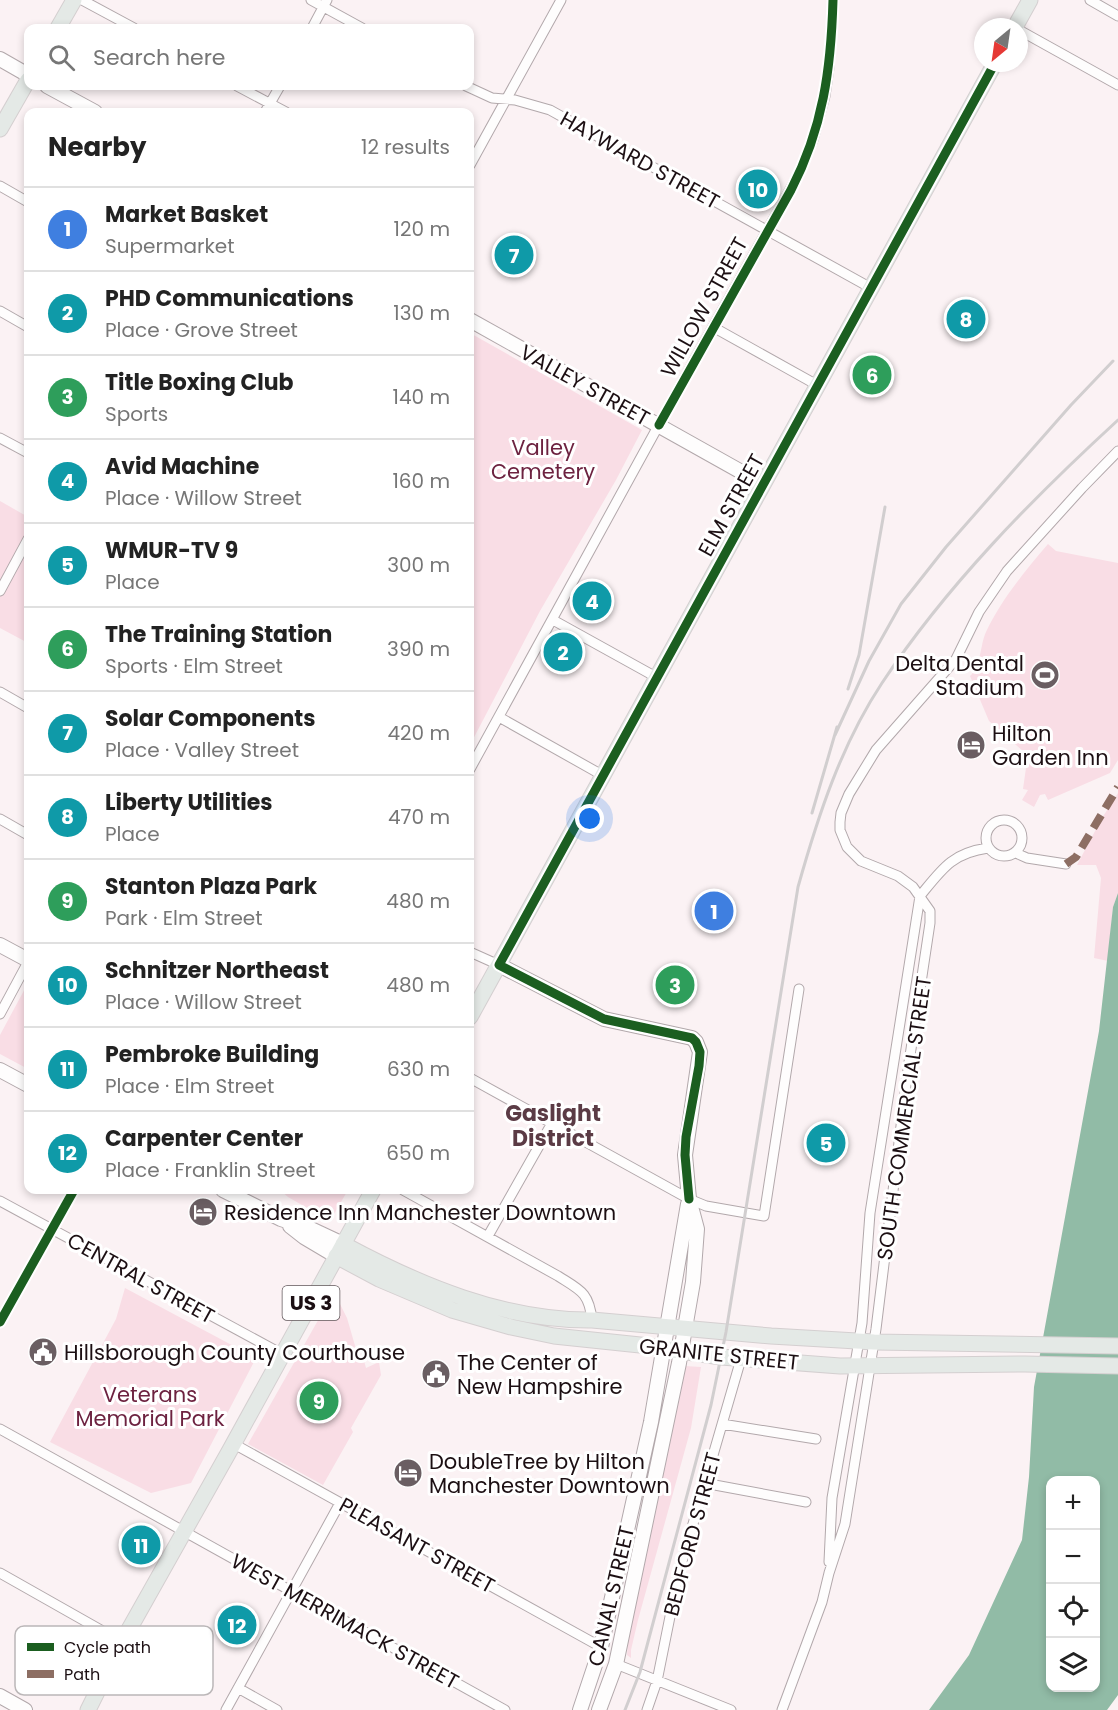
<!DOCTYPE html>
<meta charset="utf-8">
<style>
body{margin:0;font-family:Poppins,sans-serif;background:#f6f6f6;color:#222}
.controls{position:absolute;right:18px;bottom:18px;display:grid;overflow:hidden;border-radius:12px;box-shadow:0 3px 9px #0003}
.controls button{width:54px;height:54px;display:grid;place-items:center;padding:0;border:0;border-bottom:2px solid #e0e0e0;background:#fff;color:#222;font:30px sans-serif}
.compass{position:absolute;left:974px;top:18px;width:54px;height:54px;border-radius:50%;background:#fff;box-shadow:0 3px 9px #0003;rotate:209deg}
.you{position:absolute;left:590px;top:819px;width:21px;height:21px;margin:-15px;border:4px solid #fff;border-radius:50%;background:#1a73e8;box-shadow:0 0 0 9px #1a73e833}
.badge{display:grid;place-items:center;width:39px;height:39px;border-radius:50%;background:#ea580c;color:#fff;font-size:20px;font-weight:700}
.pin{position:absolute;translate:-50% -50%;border:3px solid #fff;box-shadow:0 2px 6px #0006}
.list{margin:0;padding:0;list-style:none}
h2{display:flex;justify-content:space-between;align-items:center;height:78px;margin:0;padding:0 24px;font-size:26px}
h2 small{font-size:20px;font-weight:400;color:#767676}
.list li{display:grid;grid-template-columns:39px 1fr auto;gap:18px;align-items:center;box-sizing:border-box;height:84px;padding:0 24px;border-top:2px solid #e0e0e0}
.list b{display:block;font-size:22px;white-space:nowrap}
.list p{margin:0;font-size:20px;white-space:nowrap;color:#767676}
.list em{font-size:20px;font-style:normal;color:#767676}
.icon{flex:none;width:33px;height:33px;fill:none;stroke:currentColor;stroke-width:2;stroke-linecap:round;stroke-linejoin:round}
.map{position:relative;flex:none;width:1118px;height:1710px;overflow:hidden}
.search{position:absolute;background:#fff;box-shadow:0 3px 9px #0003;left:24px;top:24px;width:450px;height:66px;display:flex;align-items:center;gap:15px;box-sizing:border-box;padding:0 21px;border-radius:12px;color:#767676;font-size:22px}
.panel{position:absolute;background:#fff;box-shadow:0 3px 9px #0003;left:24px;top:108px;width:450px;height:1086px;border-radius:12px}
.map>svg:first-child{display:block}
.green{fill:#f9dde5}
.water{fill:#91bba6;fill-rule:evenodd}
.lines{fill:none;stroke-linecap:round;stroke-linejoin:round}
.street-casing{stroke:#b2a8ab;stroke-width:11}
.secondary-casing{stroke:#b2a8ab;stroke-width:16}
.primary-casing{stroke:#d4cfd0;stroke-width:17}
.street{stroke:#fefdfd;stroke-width:9}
.secondary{stroke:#fefdfd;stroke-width:14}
.primary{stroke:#e4e9e6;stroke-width:15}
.rail{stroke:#d1cecf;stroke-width:3}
.quiet{stroke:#8d6e63;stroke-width:8;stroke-dasharray:15 8;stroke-linecap:butt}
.cycleway-casing{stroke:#fff;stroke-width:13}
.cycleway{stroke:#1b5e20;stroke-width:9}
.labels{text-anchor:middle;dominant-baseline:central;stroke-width:6;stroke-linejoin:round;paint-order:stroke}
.shield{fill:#fff;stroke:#60575a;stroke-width:1.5}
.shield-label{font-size:20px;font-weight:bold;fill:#1c0f13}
.street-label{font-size:21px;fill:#1c0f13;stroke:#fff}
.park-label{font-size:21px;fill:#6d2240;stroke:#fff}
.poi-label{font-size:21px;fill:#1c0f13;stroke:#fff;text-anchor:start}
.neighbourhood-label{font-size:22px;font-weight:bold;fill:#5b3b45;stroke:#fff}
.key{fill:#fff;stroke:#bbb7b8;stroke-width:1.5}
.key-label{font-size:16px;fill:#1c0f13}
</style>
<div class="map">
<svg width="1118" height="1710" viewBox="0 0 1118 1710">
<rect width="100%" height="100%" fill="#fbf2f4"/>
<path class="green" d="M470 333 642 430 616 480 540 611 470 745Z
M0 501 28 517V643L0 628Z
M1048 544 1056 551 1118 563V760L1110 773 1048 800 1045 794 1040 795 1034 807 1022 800 1028 790 1023 789 1026 768H1022L1024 752 989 721 970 676C981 667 980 645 986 632 1001 600 1025 571 1048 544Z
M1118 793V893L1113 907 1108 961 1094 958 1101 878 1096 865H1077L1102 818Z
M28 983V1069L0 1054V1035Z
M280 1190H348L330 1221 288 1197Z
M125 1288 256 1358 191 1483 151 1493 50 1442 116 1319Z
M334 1292 347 1318 356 1349H358L361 1357H363L366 1368 379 1362 381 1375 351 1428 353 1432 323 1485 248 1444Z
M685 1366 701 1367 691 1428 638 1620 631 1650V1658L627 1655 628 1642 625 1641Z"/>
<path class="water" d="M1118 893V1695L1107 1710H929L969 1655 1022 1540 1029 1477 1034 1387 1099 1031 1113 907ZM1050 1480H1096V1688H1050Z"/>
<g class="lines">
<g class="street-casing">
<path id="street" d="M82 0 134 28
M311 0 362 28
M1090 0 1118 16
M312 28 327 0
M1019 30 1118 85
M237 86 286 112
M466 86 492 98 515 100 550 110 871 288
M265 112 280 86
M470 165 561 0
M0 186 28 202
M0 311 28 327
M713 327 817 385
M0 438 28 453
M0 591 28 539
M553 620 656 677
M0 692 28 708
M499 717 602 775
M470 769 695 359 797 177 813 140 825 96 829 68 833 0
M0 819 28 835
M986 838a18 18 0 1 1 36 0a18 18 0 1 1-36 0Z
M1016 853 1027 858 1066 864
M920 896C942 869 952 853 988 848
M470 952 499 965
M0 1014 28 962
M470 1078 689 1199 706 1206 764 1216 799 989
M403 1190 558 1276C580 1290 589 1292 592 1320
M0 1201 282 1354
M488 1236 552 1123
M0 1322 74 1190
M722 1424 816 1439
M0 1429 505 1710
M234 1444 601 1647
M704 1483 806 1502
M829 1562 832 1498 862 1323 870 1213 920 896
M0 1573 122 1642
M616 1664 731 1710
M238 1688 277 1710
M226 1710 340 1503
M647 1710 657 1681 679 1572 741 1359
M782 1710 822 1602 829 1573 845 1524 876 1329 908 1069 930 923V911L913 887 898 876 861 861 847 847 840 830V822L841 813 849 794 876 750 956 659 979 612 1007 571 1082 488 1118 451"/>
</g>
<g class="secondary-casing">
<path id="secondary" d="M0 59 28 75
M47 86 95 112
M470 320 763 484
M0 945 28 960
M499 965 604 1019 692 1038 696 1042 700 1052 685 1155 689 1199 697 1229 693 1282 679 1363 616 1664 599 1710
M0 1070 28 1085
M223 1190 281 1219 311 1229 343 1244
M290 1226 304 1237 336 1256
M0 1696 25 1710
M580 1710 601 1647 651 1422 688 1204"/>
</g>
<g class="primary-casing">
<path id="primary" d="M1015 27 1030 0
M58 28 74 0
M0 129 28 80
M470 1017 995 63
M343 1244C419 1285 504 1321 592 1320L771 1336 874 1342 1118 1346
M336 1256 379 1279 452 1310 511 1327 554 1336 640 1345 721 1357 840 1366 1025 1364 1118 1366
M88 1710 122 1642 230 1450 373 1190"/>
</g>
<use href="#street" class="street"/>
<use href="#secondary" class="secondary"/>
<use href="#primary" class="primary"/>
<path class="rail" d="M848 689 859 655 885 507
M835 735 869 661 901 604 946 547 1071 405 1113 361
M812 813 837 727
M625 1710 640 1672 711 1405 726 1332 798 887C818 816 841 745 882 683 947 585 1032 499 1118 420"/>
<path class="quiet" d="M1066 864 1076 857 1118 787"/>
<g class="cycleway-casing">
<path id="cycleway" d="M659 425 791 190C823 128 831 69 833 0
M689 1199 685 1155 686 1137 699 1066 700 1052 696 1042 692 1038 604 1019 499 965 995 63
M0 1322 74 1190"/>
</g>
<use href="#cycleway" class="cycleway"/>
</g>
<defs>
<g id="stadium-disc" transform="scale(1.5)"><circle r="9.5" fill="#6a5e62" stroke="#fff"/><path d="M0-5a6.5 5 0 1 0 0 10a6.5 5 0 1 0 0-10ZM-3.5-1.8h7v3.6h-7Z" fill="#fff"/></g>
<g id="hotel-disc" transform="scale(1.5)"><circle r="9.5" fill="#6a5e62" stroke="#fff"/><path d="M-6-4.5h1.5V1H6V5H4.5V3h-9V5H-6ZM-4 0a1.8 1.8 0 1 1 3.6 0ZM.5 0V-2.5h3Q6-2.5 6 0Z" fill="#fff"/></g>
<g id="civic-disc" transform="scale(1.5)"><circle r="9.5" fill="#6a5e62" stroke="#fff"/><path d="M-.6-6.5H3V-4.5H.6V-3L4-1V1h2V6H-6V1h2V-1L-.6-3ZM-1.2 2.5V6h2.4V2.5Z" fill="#fff"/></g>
</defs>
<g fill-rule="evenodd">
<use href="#stadium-disc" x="1045" y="675"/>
<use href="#hotel-disc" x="971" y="745"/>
<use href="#hotel-disc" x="203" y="1212"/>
<use href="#civic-disc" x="43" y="1352"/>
<use href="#civic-disc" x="436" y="1374"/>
<use href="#hotel-disc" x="408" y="1473"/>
</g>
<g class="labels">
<rect class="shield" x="282.5" y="1286" width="57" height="34" rx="4.5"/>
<g class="shield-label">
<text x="311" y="1303">US 3</text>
</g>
<g class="street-label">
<text transform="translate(640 160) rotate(29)">HAYWARD STREET</text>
<text transform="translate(704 307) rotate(-61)">WILLOW STREET</text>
<text transform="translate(585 385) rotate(29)">VALLEY STREET</text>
<text transform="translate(731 505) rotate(-61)">ELM STREET</text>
<text transform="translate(904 1118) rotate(-82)">SOUTH COMMERCIAL STREET</text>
<text transform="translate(141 1278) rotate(29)">CENTRAL STREET</text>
<text transform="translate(719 1354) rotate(6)">GRANITE STREET</text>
<text transform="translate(692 1534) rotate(-75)">BEDFORD STREET</text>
<text transform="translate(417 1545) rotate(29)">PLEASANT STREET</text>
<text transform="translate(611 1596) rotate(-77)">CANAL STREET</text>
<text transform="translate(345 1621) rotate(29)">WEST MERRIMACK STREET</text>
</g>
<g class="park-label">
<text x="543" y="447">Valley<tspan x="543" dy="24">Cemetery</tspan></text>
<text x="150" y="1394">Veterans<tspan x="150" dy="24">Memorial Park</tspan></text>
</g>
<g class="poi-label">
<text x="1024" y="663" text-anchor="end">Delta Dental<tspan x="1024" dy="24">Stadium</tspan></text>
<text x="992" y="733">Hilton<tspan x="992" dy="24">Garden Inn</tspan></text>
<text x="224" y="1212">Residence Inn Manchester Downtown</text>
<text x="64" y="1352">Hillsborough County Courthouse</text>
<text x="457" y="1362">The Center of<tspan x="457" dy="24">New Hampshire</tspan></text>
<text x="429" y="1461">DoubleTree by Hilton<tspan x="429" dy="24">Manchester Downtown</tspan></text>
</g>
<g class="neighbourhood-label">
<text x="553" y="1113">Gaslight<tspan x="553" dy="25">District</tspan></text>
</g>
</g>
<rect x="15" y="1626" width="198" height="69" rx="9" class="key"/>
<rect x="27" y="1643" width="27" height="8" fill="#1b5e20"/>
<rect x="27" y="1670" width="27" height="8" fill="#8d6e63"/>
<g class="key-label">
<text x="64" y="1653">Cycle path</text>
<text x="64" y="1680">Path</text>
</g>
</svg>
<div class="controls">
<button>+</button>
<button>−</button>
<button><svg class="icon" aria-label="locate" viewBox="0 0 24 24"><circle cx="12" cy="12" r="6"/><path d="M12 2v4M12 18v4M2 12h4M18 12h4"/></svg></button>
<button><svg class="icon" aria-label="layers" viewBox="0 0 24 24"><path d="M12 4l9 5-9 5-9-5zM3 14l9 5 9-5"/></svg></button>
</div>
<svg class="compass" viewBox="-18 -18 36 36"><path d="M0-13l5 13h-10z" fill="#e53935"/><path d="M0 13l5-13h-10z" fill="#767676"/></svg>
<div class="you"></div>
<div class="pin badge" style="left:714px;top:911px;background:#3f7fe0">1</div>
<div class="pin badge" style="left:563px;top:652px;background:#0f9aa8">2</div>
<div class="pin badge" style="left:675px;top:985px;background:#2e9e5b">3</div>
<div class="pin badge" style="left:592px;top:601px;background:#0f9aa8">4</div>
<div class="pin badge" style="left:826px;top:1143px;background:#0f9aa8">5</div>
<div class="pin badge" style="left:872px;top:375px;background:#2e9e5b">6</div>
<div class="pin badge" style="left:514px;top:255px;background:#0f9aa8">7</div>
<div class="pin badge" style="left:966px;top:319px;background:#0f9aa8">8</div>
<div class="pin badge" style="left:319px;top:1401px;background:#2e9e5b">9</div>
<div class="pin badge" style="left:758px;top:189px;background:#0f9aa8">10</div>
<div class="pin badge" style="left:141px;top:1545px;background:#0f9aa8">11</div>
<div class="pin badge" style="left:237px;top:1625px;background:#0f9aa8">12</div>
<div class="search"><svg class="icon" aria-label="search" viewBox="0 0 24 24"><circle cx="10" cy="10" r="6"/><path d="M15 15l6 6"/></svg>Search here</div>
<section class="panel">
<h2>Nearby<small>12 results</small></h2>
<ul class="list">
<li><span class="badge" style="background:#3f7fe0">1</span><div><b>Market Basket</b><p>Supermarket</p></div><em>120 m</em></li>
<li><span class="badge" style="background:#0f9aa8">2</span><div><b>PHD Communications</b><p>Place · Grove Street</p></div><em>130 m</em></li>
<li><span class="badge" style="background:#2e9e5b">3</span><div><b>Title Boxing Club</b><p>Sports</p></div><em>140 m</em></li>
<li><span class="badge" style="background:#0f9aa8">4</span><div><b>Avid Machine</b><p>Place · Willow Street</p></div><em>160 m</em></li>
<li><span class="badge" style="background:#0f9aa8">5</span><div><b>WMUR-TV 9</b><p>Place</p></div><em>300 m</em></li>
<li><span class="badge" style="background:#2e9e5b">6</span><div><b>The Training Station</b><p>Sports · Elm Street</p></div><em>390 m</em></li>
<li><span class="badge" style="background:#0f9aa8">7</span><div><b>Solar Components</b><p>Place · Valley Street</p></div><em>420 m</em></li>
<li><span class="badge" style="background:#0f9aa8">8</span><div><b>Liberty Utilities</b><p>Place</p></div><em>470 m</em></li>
<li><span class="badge" style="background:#2e9e5b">9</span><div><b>Stanton Plaza Park</b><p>Park · Elm Street</p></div><em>480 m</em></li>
<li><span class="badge" style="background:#0f9aa8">10</span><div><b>Schnitzer Northeast</b><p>Place · Willow Street</p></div><em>480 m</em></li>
<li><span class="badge" style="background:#0f9aa8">11</span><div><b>Pembroke Building</b><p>Place · Elm Street</p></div><em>630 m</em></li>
<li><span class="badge" style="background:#0f9aa8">12</span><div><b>Carpenter Center</b><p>Place · Franklin Street</p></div><em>650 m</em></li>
</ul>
</section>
</div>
